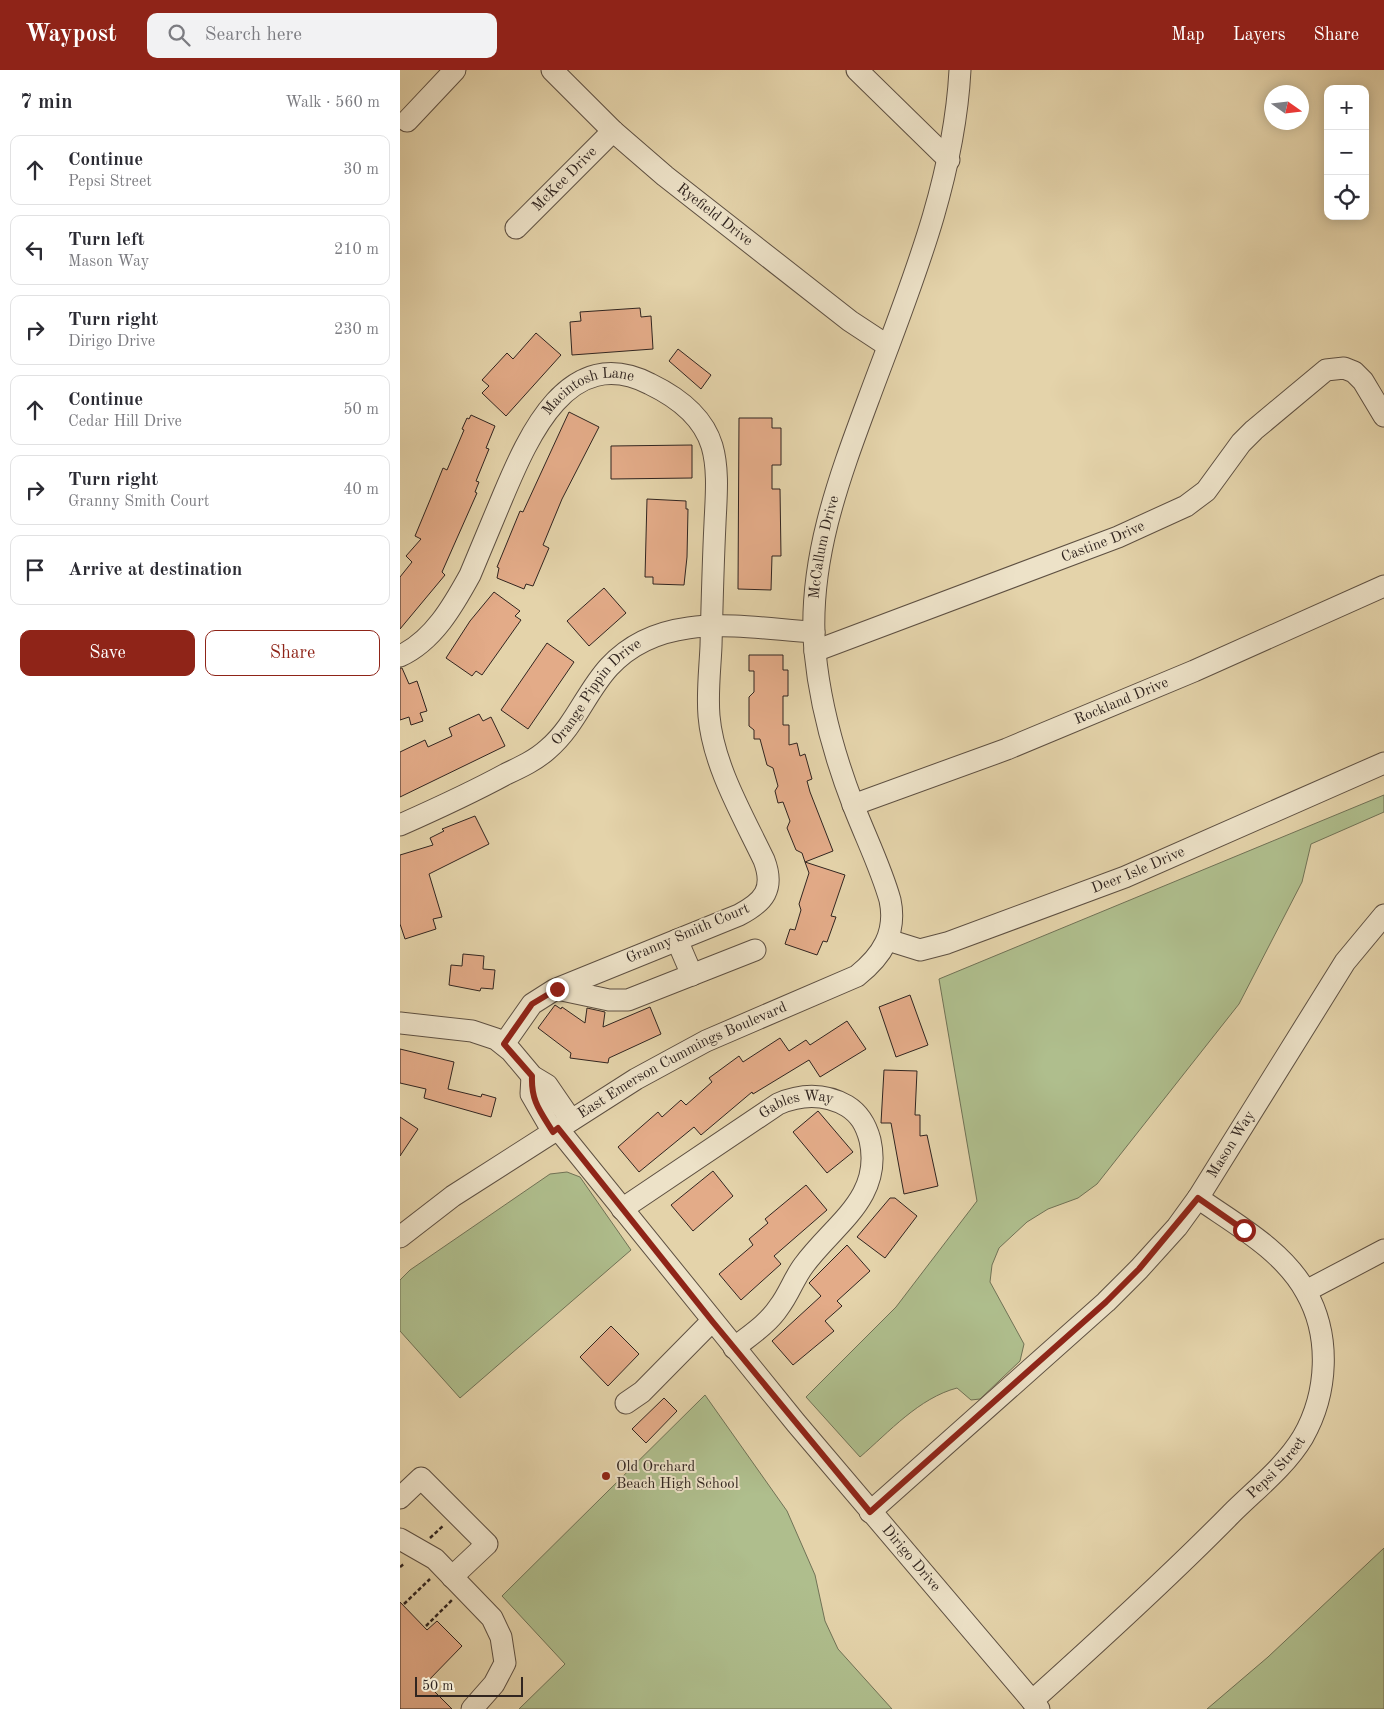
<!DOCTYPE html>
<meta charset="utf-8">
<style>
body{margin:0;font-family:"Old Standard TT",serif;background:#f2f2f3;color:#2b2b33}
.controls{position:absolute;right:15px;top:15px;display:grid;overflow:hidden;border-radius:10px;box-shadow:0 2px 12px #0003}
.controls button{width:45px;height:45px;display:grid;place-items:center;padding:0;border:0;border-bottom:1px solid #e1e1e2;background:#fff;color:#2b2b33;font:25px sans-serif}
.compass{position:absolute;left:864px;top:15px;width:45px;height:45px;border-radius:50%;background:#fff;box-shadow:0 2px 12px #0003;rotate:104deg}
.scale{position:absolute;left:15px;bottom:12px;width:108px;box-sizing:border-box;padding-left:5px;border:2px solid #312520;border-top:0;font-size:14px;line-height:18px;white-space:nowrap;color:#312520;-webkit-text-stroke:4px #ede2c8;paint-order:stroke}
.stop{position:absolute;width:15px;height:15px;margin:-11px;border:4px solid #8f2418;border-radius:50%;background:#fff}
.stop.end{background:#8f2418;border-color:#fff;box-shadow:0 1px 5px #0008}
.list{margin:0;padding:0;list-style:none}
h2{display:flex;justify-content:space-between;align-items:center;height:65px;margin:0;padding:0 20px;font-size:21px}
h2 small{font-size:16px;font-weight:400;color:#7c7c81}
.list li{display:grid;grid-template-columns:32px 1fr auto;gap:15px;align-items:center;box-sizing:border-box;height:70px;margin:0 10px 10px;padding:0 10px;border:1px solid #e1e1e2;border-radius:10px}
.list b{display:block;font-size:19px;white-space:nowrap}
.list p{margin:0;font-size:16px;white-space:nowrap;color:#7c7c81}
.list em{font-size:16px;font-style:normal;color:#7c7c81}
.actions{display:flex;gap:10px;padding:15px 20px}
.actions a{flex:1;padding:11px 0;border:1px solid #8f2418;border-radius:10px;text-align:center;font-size:18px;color:#8f2418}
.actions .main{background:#8f2418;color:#fff}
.icon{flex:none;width:28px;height:28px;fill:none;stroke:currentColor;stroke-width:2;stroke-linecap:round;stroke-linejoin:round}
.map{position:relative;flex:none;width:984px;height:1639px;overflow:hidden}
header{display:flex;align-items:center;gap:30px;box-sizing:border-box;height:70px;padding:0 25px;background:#8f2418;color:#fff}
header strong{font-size:24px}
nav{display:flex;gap:28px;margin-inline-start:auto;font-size:18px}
.search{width:350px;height:45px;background:#f2f2f3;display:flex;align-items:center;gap:12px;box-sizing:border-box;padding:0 18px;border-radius:10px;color:#7c7c81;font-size:19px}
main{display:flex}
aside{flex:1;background:#fff}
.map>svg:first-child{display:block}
.green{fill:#afbe8d;stroke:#707256}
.building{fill:#e3ab88;stroke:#312520}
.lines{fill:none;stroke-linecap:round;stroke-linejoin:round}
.minor-casing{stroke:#5e5042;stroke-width:23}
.path{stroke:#312520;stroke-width:2.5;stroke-dasharray:4 2.5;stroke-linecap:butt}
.minor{stroke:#ede2c8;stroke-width:21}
.route{stroke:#8f2418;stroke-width:6}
.poi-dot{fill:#8f2418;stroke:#ede2c8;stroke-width:2}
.labels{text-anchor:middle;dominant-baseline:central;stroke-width:4;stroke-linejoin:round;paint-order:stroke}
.street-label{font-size:15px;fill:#312520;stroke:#ede2c8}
.poi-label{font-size:15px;fill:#312520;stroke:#ede2c8;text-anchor:start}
</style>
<header>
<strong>Waypost</strong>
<div class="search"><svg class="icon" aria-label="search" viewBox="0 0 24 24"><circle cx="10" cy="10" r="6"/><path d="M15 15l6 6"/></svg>Search here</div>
<nav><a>Map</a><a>Layers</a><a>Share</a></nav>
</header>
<main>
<aside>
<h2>7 min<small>Walk · 560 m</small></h2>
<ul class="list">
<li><svg class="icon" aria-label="ahead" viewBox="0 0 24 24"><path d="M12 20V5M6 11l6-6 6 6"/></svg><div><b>Continue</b><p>Pepsi Street</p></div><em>30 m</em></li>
<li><svg class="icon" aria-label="left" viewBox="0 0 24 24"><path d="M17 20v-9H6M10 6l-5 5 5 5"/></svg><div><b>Turn left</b><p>Mason Way</p></div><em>210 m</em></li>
<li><svg class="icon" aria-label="right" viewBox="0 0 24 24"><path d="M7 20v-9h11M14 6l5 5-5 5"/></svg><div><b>Turn right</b><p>Dirigo Drive</p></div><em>230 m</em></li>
<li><svg class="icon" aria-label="ahead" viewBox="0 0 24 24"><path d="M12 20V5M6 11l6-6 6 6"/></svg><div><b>Continue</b><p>Cedar Hill Drive</p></div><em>50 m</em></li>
<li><svg class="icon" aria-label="right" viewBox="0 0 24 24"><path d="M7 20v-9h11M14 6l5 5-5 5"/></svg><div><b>Turn right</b><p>Granny Smith Court</p></div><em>40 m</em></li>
<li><svg class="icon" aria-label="arrive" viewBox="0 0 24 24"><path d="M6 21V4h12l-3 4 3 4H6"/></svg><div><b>Arrive at destination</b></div></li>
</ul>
<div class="actions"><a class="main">Save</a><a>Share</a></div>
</aside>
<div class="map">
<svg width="984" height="1639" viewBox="0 0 984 1639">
<rect width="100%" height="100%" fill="#e4d3aa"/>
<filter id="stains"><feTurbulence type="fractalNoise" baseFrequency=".004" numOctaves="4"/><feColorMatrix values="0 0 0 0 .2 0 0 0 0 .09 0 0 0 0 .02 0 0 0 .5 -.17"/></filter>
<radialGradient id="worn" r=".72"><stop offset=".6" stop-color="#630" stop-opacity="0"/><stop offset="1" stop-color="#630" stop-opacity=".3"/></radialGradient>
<path class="green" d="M984 725V742L911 774 902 812 839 934 697 1114 678 1128 648 1139 627 1152 599 1178 592 1195 590 1212 624 1274 620 1291 580 1329 571 1330 557 1318C519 1328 489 1362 460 1387L406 1327 496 1237 577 1131 539 909Z
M167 1102 180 1107 231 1180 60 1328 0 1261V1210L10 1200 150 1104Z
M305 1325 387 1441 415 1505 425 1551 438 1579 492 1639H119L165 1594 102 1526Z
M984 1478V1639H807L868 1587Z"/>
<path class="building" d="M240 238 241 247 251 246 253 279 172 285 170 252 181 251 180 242Z
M136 263 161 285 106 346 82 323 89 316 82 310 107 283 113 289Z
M278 279 311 305 301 319 269 291Z
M169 342 199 357 162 429 143 475 149 478 133 516 126 514 124 519 97 508 99 498 97 497 120 441 123 442Z
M71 345 95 356 86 378 89 379 76 411 79 412 75 422 77 423 42 502 45 505 0 559V507L12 492 6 486 21 469 15 466 30 430 43 398 47 400 64 360 62 359 67 348 69 349Z
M339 348H372V358H381V395H372V419H380L381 486H372L371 520 338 519Z
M292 375V408L211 409V376Z
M247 429 286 431V439H288L287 487 284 515 253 514V507H245Z
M204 518 226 543 189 576 167 551Z
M94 522 120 541 115 546 121 550 82 605 76 601 72 606 46 588 70 551Z
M147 573 174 592 128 659 101 640Z
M349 585H383V600H388V626H383V655H389V675L397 673 400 686 405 684 412 709 407 711 410 722 433 781 405 792 402 783 396 780 387 758 390 751 383 732 378 733 375 721 378 716 373 698 367 695 360 669H354V660L349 656V627L354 622V601H349Z
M0 598H2L9 614 17 611 27 641 20 643 23 651 11 655 9 647 0 650Z
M79 644 83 651 91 647 105 676 0 727V682L25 670 28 677 52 666 49 658Z
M75 746 89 774 29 804 42 847 33 849 36 859 5 869 0 854V785L33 775 30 768 44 761 42 759Z
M405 792 445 805 431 846 436 847 427 872 423 871 417 885 385 874 390 859 395 860 401 840 399 834 409 803Z
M63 884 84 886 83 899 95 900 93 919 81 918 80 921 49 915 51 895 62 896Z
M510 925 528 975 496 987 479 937Z
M155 935 161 939 162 937 185 953 187 938 205 942 203 957 250 937 261 964 209 988 208 993 170 988 171 983 138 958Z
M447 951 466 979 420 1007 409 990 353 1024 352 1022 301 1065 294 1057 239 1102 218 1077 258 1042 262 1047 281 1030 286 1035 312 1012 309 1008 339 986 343 992 380 968 389 981 406 970 410 975Z
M0 979 54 992 48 1019 81 1027 82 1024 96 1028 91 1047 24 1028 26 1019 0 1013Z
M484 1000 517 1001 515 1045H520V1066L527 1065 538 1116 504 1124 491 1053H481Z
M418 1041 453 1082 427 1103 393 1062Z
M0 1047 18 1059 0 1086Z
M313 1101 333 1126 293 1161 271 1135Z
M406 1115 427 1140 374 1186 381 1194 341 1230 319 1204 353 1175 349 1169 368 1153 365 1149Z
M490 1128H495L517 1146 485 1188 457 1167Z
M447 1175 470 1201 437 1231 442 1236 425 1251 434 1261 393 1295 372 1271 421 1226 409 1213Z
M211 1256 239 1284 208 1316 180 1287Z
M264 1328 277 1341 246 1373 232 1359Z
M0 1532 27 1560 37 1551 62 1576 26 1613 52 1639H0Z"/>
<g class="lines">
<g class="minor-casing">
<g id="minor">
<path id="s1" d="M152 0 213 61 265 106 450 251 488 276"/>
<path d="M457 0 549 90"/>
<path d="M7 51 55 0"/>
<path id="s2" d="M116 158 213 61"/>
<path id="s3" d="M415 581 718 467 786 436 806 421 841 373 854 360 926 300 944 298 954 302 963 311 984 346"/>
<path id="s4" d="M0 586C33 571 53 536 70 505 81 479 92 452 103 426 128 367 168 272 250 314 277 327 303 346 312 376 319 400 316 429 315 453 313 494 312 535 311 576 310 599 307 623 309 646 313 695 343 746 364 790 375 819 364 832 339 845L154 920 132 934 104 974"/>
<path id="s5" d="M453 735 607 679 794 601 984 516"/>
<path id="s6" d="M0 755C36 739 71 723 106 704 121 697 136 690 148 679 175 656 186 622 209 597 262 539 345 558 414 562"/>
<path d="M277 870 292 905"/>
<path id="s7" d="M488 870 520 880 547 873 725 807 984 693"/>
<path d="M157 919 209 930H228L355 880"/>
<path d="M0 953 72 961 96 969 111 981 132 1006 147 1015 171 1050"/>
<path d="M132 1006 131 1024 153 1062"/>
<path id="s8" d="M158 1059 396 1353 639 1639"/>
<path id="s9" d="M222 1139 378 1034C401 1024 424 1023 447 1036 460 1044 466 1055 470 1070 483 1128 434 1154 404 1195 394 1208 389 1224 379 1237 368 1254 349 1266 334 1278"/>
<path id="s10" d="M0 1167 53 1126 236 1009 306 971 457 906C482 886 497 863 490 830 481 798 466 768 454 737 435 688 420 634 415 582 407 492 439 408 470 325 509 220 554 114 560 0"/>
<path d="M906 1221 984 1180"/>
<path d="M226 1333 242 1322 312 1251"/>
<path d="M0 1428 21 1408 87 1474 52 1507"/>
<path id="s11" d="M470 1442 706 1232 739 1199 777 1157 798 1128 945 892 984 845"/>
<path d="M0 1469 35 1489 92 1548 101 1567 105 1593 94 1614 72 1639"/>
<path id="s12" d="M632 1631C700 1570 767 1509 831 1444 855 1420 885 1397 903 1367 928 1323 931 1266 906 1222 883 1180 835 1154 798 1128"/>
</g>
</g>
<path class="path" d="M30 1468 44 1455
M0 1497 5 1493
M4 1534 30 1509
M26 1556 52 1530"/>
<use href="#minor" class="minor"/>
</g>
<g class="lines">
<path class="route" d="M157 919 132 934 104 974 132 1006C131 1031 140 1041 153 1062L158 1058 312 1251 470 1442 706 1232 739 1199 798 1128 844 1160"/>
</g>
<circle class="poi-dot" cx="206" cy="1406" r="5"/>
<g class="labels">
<g class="street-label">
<text stroke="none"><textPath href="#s2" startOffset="69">McKee Drive</textPath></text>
<text stroke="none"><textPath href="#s1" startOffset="218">Ryefield Drive</textPath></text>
<text stroke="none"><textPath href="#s4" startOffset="339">Macintosh Lane</textPath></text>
<text stroke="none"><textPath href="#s3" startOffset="308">Castine Drive</textPath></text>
<text stroke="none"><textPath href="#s10" startOffset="982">McCallum Drive</textPath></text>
<text stroke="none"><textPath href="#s6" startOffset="242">Orange Pippin Drive</textPath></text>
<text stroke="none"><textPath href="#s5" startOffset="288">Rockland Drive</textPath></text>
<text stroke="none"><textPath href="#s7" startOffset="266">Deer Isle Drive</textPath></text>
<text transform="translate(288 864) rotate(-23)">Granny Smith Court</text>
<text stroke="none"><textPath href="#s10" startOffset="334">East Emerson Cummings Boulevard</textPath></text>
<text stroke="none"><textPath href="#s9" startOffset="206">Gables Way</textPath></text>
<text stroke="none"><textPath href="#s11" startOffset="518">Mason Way</textPath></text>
<text stroke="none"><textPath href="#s12" startOffset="338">Pepsi Street</textPath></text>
<text stroke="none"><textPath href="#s8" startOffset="556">Dirigo Drive</textPath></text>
</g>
<g class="poi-label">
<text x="216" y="1397">Old Orchard<tspan x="216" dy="17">Beach High School</tspan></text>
</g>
</g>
<rect width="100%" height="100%" filter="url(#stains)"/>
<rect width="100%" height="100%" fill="url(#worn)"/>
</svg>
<div class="controls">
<button>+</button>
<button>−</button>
<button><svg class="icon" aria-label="locate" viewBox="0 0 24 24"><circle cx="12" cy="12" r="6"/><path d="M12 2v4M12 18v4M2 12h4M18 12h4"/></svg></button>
</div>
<svg class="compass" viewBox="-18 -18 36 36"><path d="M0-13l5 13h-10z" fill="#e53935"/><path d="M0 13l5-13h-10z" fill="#7c7c81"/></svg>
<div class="scale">50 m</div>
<div class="stop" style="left:844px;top:1160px"></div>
<div class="stop end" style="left:157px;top:919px"></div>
</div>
</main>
